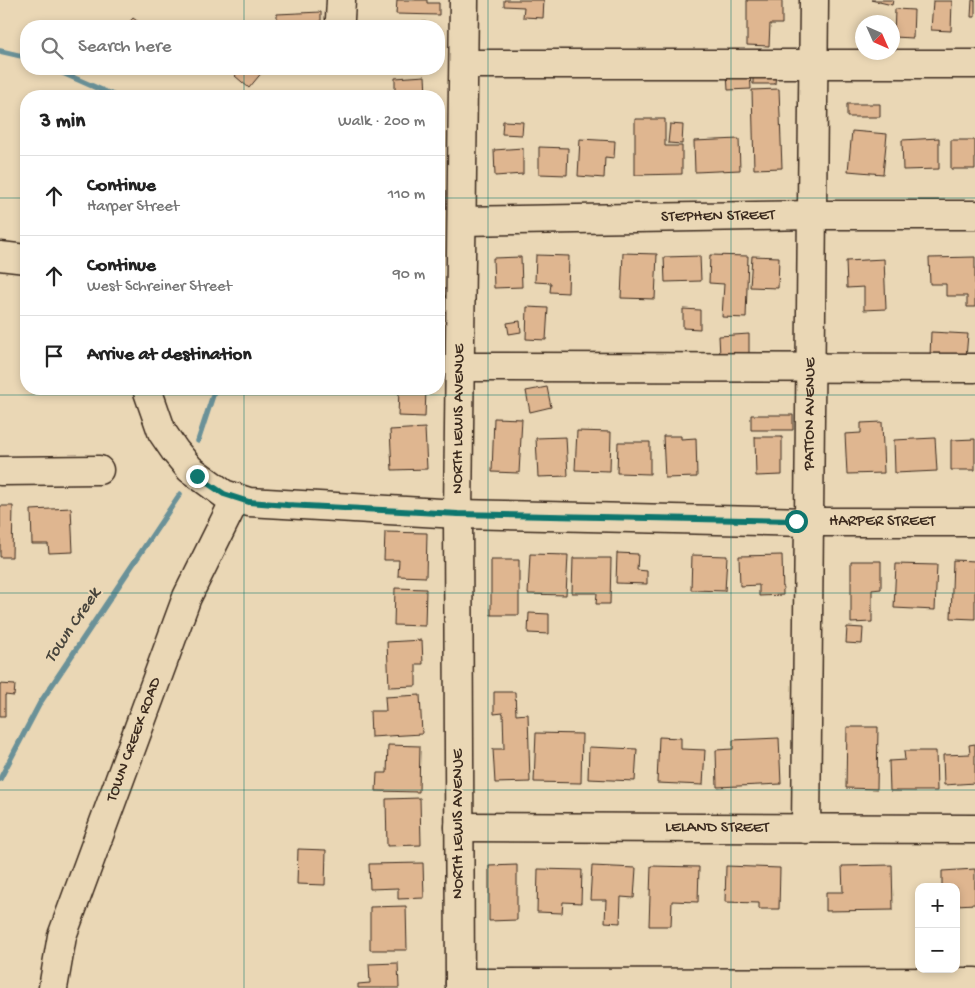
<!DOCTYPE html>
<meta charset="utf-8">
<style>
body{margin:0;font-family:"Gochi Hand",sans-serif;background:#f2f2f2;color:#222}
.controls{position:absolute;right:15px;bottom:15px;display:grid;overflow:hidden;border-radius:10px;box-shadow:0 2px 8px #0003}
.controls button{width:45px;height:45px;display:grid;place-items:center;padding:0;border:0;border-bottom:1px solid #e0e0e0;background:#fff;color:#222;font:25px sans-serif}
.compass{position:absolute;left:855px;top:15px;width:45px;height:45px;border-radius:50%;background:#fff;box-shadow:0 2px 8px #0003;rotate:135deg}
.stop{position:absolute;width:15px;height:15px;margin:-11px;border:4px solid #0f766e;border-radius:50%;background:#fff}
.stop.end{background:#0f766e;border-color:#fff;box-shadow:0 1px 5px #0008}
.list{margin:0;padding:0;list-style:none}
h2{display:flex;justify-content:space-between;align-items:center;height:65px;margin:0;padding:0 20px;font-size:21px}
h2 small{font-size:16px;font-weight:400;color:#767676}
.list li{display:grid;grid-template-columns:32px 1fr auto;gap:15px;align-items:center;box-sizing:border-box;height:80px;padding:0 20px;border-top:1px solid #e0e0e0}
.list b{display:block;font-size:19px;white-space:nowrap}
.list p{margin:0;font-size:16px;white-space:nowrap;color:#767676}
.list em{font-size:16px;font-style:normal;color:#767676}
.icon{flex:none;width:28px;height:28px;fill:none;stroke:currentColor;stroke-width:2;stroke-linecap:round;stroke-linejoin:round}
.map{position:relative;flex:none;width:975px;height:988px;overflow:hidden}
.search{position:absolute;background:#fff;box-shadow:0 2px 8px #0003;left:20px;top:20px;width:425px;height:55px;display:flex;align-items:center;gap:12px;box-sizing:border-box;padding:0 18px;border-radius:20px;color:#767676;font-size:19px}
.panel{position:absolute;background:#fff;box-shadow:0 2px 8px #0003;left:20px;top:90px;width:425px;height:305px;border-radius:20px}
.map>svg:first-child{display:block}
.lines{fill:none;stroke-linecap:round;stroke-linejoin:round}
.stream{stroke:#6a9198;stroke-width:5.5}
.building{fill:#dfb690;stroke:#3b2a1e}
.minor-casing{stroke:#3b2a1e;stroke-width:31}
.minor{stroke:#ead7b5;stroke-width:28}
.route{stroke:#0f766e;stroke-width:6}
.grid{fill:none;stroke:#0f766e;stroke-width:1;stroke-opacity:0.55}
.labels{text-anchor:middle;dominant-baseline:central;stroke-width:4;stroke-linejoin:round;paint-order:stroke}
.street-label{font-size:16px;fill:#3b2a1e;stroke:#ead7b5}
.water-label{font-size:18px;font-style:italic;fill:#47443c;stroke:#ead7b5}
</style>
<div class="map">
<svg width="975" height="988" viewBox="0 0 975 988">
<rect width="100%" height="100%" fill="#ead7b5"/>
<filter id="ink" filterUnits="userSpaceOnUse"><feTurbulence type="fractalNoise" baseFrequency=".02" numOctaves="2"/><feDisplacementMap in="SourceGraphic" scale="10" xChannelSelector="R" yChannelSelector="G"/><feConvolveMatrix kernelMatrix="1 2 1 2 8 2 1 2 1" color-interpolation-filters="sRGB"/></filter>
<g filter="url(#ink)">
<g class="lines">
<path class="stream" d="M0 51 26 57
M54 69 115 96
M198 441 215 389
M0 779 40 703 180 494"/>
</g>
<path class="building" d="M397 0H427V3H439V15L396 14Z
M504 0H544L543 18 523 17 524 7 504 6Z
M747 0H782V24H770L769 46 747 45Z
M871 0H893L892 5Z
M972 0H975V17H971Z
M933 1H952L951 31 931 30Z
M895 9 914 10 913 38 894 37Z
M321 12V26H277V14Z
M133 18 144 26H126Z
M426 22V26H395V24Z
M241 69H260L263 71 249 88 235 76Z
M311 69H323V71L311 72Z
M750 72 751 89 728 90 727 73Z
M753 72H776L775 84H753Z
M425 76 426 96H386V91H395V78Z
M779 89 782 168 754 169 752 90Z
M847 104H880V117H847Z
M635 119H665V146H682V174L635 175Z
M503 121 523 122 522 135 502 134Z
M670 124 683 125 682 144 668 143Z
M852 131 887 134 883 174 848 171Z
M939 138V169L903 170 902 140Z
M580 139 615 141 614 158 605 157 604 178 578 176Z
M739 139 740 170 695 172 694 141Z
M951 140H975V169H951Z
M539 147 568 148 567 175 539 174Z
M523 148V174L495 176 494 150Z
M623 253 657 254 655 299 621 298Z
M536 255 569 256 568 293 550 292 551 283 535 282Z
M710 255 748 256 746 318 722 317 724 284 709 283Z
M700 256 701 281 665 282 664 257Z
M752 256 779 257 778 288 750 287Z
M521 257 522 287 494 288 493 258Z
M975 257V307H967V296H946V284H930L929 258Z
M884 259 886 309 864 310V287L847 288 846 261Z
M527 307 548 308 546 340 526 339Z
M683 309 700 310V329L683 328Z
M520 321 521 332 509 334 507 323Z
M931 332 968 334 966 358 930 357Z
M749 334V355L720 356 719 336Z
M547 387 551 407 530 412 526 391Z
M399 389H426L425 417 398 416Z
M751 415H793V430H751Z
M494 418 522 419 519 473 492 472Z
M882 422 884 473 847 474 845 434 861 433V423Z
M425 428 427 469 392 470 390 430Z
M577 431 611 432 610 471 575 470Z
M663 436H681V439L696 438 697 477 665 478Z
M566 437 568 476 538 477 536 438Z
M755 437H782V475L756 476Z
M935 438 937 471 895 473 894 440Z
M975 439V470H951V440Z
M618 442H650V474L617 473Z
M0 506H13L12 557H0Z
M71 508 73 552 49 553 48 544H32L31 510Z
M385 532 427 533 426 577 398 576 399 560H384Z
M617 553 638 554 637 570 647 571V584L616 583Z
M530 554 568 555 566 595 528 594Z
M692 555 727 556 725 591 691 590Z
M782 555 783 595 759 596V585L740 586 739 556Z
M573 558H611L610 604H596L597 593H572Z
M491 560H519V615H491Z
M953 560 975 561V619L951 618Z
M851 561H881V589L872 590V622L851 623Z
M896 564 937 565 935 610 894 608Z
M395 588 426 589 425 626 394 625Z
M529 613 549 614V634L528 633Z
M847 627 863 628 862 644 846 643Z
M422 640 423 664H416V686L389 687 387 642Z
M0 684 15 685 14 696 5 695V716H0Z
M494 692H515L516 715 528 714 530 782 495 783 493 749H504L503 713 494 714Z
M420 695 422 734 371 737 370 711H386L385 697Z
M847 727H878L877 789 846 788Z
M536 733 582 734 581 783 534 782Z
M659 737 681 738V749L705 750 703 785 657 783Z
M779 738 781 784 717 787 716 750 733 749V740Z
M975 744V783L944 785 943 755 970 754 969 745Z
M388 745 420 746 419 792 376 791 377 773H387Z
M589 747 637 749 635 781 588 779Z
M904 751H936L937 791H890L889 761 905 760Z
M420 798 421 845 387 846 386 799Z
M298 849 326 850 325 885 297 884Z
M423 863 424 898 398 899V888L370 889 369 864Z
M517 865V920L489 921V866Z
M892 865 893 910 826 911V892H843L842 866Z
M592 866 636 868 634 898 621 897 620 923 605 922 606 900H590Z
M651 866 699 867 698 902 672 901 671 926H649Z
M726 866 780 868 779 909H759V903L725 902Z
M538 869 582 870 581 903 563 902 562 913 537 912Z
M975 869V904L956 905V887H942V871Z
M406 906 407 950H370V907Z
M398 963 399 988H358V984L370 983 369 964Z"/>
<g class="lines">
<g class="minor-casing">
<g id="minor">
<path d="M340 19 341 0"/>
<path d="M464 64H975"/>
<path id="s1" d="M462 221 814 215H975"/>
<path d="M0 256 26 259"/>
<path d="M460 367 975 368"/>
<path id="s2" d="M147 389 162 432 175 451 190 469 224 494 249 502 458 514 808 522H975"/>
<path d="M0 471 99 470"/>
<path id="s3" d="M459 827 975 829"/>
<path id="s4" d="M806 829C808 552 813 276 814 0"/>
<path d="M460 983 975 982"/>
<path id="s5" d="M53 988 62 936 187 597 236 498"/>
<path id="s6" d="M460 988 458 514 464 0"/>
</g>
</g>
<use href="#minor" class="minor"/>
</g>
</g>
<g class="lines" filter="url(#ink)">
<path class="route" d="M197 476 224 494 249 502 287 505 458 514 796 521"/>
</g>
<path class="grid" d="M244 0V26M488 0V988M731 0V988M244 69V96M0 198H26M439 198H975M244 389V988M0 395H975M0 593H975M0 790H975"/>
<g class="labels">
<g class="street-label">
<text stroke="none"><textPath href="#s1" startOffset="256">STEPHEN STREET</textPath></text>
<text stroke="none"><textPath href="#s4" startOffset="415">PATTON AVENUE</textPath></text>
<text stroke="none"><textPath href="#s6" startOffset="569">NORTH LEWIS AVENUE</textPath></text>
<text stroke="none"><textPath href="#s2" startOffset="794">HARPER STREET</textPath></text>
<text stroke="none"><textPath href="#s5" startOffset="262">TOWN CREEK ROAD</textPath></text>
<text transform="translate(459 824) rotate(-90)">NORTH LEWIS AVENUE</text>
<text stroke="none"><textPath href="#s3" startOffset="258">LELAND STREET</textPath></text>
</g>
<g class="water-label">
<text transform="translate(73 626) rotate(-56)">Town Creek</text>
</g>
</g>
</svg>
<div class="controls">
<button>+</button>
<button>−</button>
</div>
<svg class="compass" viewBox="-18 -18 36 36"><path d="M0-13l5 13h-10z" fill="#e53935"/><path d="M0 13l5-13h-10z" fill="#767676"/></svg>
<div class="stop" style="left:796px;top:521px"></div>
<div class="stop end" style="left:197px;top:476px"></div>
<div class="search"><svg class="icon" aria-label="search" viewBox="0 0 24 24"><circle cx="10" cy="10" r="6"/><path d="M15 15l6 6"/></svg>Search here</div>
<section class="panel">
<h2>3 min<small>Walk · 200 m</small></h2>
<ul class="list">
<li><svg class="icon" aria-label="ahead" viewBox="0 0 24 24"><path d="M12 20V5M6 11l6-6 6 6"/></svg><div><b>Continue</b><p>Harper Street</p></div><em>110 m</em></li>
<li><svg class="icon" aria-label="ahead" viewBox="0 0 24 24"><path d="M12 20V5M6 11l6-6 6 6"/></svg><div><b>Continue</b><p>West Schreiner Street</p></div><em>90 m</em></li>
<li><svg class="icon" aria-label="arrive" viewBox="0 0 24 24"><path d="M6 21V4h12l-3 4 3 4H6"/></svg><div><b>Arrive at destination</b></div></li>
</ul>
</section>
</div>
